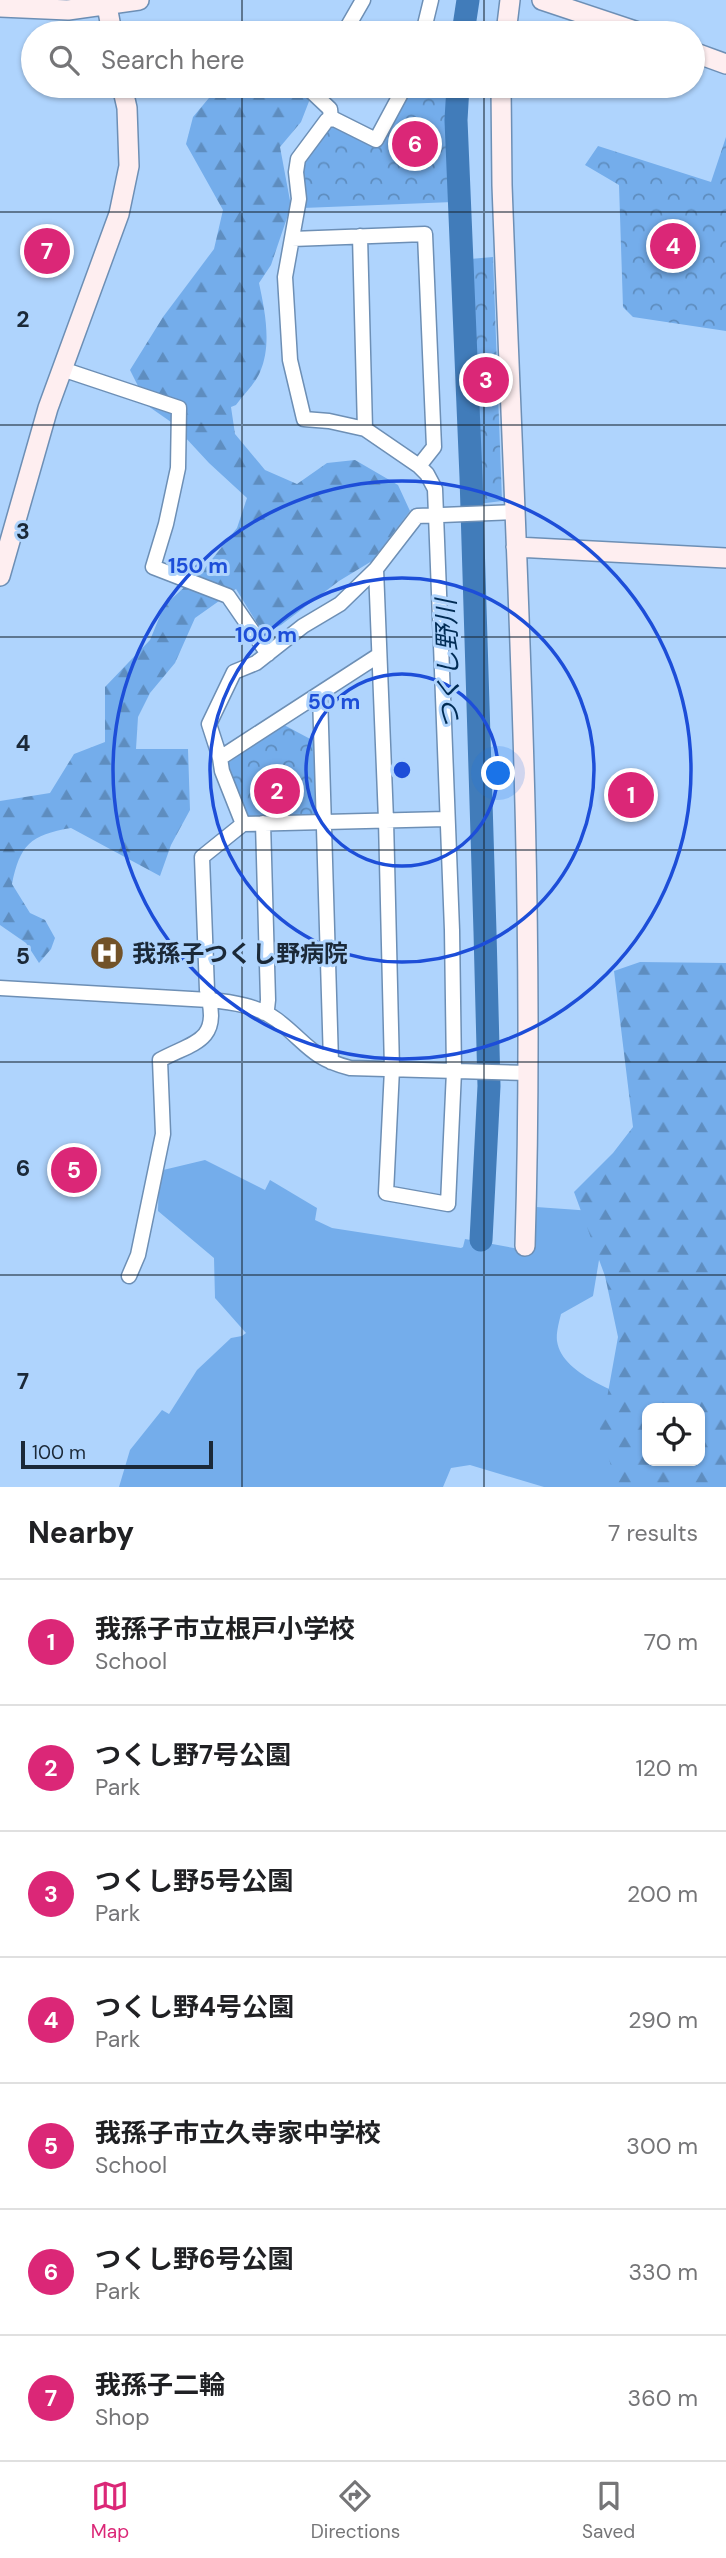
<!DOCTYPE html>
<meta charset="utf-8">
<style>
body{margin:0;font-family:"DM Sans","Noto Sans JP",sans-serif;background:#f2f2f2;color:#202124}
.controls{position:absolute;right:21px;bottom:21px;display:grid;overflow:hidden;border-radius:14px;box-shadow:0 2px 5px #0004}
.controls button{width:63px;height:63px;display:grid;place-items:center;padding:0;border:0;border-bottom:2px solid #e0e0e0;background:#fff;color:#202124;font:35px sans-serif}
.scale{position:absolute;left:21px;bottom:18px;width:192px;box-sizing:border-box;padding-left:7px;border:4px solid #1b2938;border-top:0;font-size:19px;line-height:24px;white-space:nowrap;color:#1b2938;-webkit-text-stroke:5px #afd4fd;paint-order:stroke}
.you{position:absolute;left:499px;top:774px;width:24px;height:24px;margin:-18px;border:5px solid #fff;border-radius:50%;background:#1a73e8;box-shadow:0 0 0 10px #1a73e833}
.badge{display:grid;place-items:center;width:46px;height:46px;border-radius:50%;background:#db2777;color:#fff;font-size:23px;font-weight:700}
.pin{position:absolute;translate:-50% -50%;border:4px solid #fff;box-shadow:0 2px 7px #0006}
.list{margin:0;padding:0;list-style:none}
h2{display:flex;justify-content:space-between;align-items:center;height:91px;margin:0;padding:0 28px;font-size:30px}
h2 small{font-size:23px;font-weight:400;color:#757577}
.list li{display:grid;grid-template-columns:46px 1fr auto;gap:21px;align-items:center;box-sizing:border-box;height:126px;padding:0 28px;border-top:2px solid #e0e0e0}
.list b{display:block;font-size:26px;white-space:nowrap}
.list p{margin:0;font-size:23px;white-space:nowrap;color:#757577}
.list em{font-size:23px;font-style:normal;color:#757577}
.icon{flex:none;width:38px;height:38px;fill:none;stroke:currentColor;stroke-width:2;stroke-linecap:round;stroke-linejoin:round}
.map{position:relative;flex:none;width:726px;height:1487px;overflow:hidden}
.search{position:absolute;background:#fff;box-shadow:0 2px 5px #0004;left:21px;right:21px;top:21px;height:77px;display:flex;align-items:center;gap:18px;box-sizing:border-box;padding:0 24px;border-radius:38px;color:#757577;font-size:26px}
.sheet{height:973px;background:#fff}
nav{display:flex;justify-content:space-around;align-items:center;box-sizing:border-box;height:98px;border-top:2px solid #e0e0e0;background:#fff;font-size:19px;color:#757577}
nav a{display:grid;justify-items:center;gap:4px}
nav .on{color:#db2777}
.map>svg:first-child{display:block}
.green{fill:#74adeb}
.forest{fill:url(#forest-firs);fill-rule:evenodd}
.park{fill:url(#park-crowns)}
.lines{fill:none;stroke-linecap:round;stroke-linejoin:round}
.river{stroke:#417cba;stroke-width:23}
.street-casing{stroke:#6d8fb5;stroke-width:17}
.secondary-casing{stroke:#6d8fb5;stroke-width:22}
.street{stroke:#fff;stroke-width:14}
.secondary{stroke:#feeef0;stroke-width:19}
.grid{fill:none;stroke:#1b2938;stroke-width:2;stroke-opacity:0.55}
.ring{fill:none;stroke:#1d4ed8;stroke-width:3.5}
.labels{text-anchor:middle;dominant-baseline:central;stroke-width:6;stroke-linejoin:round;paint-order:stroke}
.poi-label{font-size:24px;font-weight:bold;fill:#1b2938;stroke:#afd4fd;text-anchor:start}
.water-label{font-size:26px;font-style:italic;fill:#002c55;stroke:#afd4fd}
.grid-label{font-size:23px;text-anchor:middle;font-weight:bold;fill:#1b2938;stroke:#afd4fd;stroke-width:6;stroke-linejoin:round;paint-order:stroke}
.centre{fill:#1d4ed8;stroke:#afd4fd;stroke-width:3.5}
.ring-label{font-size:21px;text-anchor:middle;font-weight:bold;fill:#1d4ed8;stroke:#afd4fd;stroke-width:6;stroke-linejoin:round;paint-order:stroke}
</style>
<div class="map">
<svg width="726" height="1487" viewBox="0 0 726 1487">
<defs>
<pattern id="forest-firs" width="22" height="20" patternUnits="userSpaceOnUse" patternTransform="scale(1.75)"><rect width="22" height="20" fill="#74adeb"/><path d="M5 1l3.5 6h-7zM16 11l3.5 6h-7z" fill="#5e8dbf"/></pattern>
<pattern id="park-crowns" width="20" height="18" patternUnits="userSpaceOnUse" patternTransform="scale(1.75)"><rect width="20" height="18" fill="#74adeb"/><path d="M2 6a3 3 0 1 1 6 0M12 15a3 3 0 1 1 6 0" fill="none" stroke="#5e8dbf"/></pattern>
</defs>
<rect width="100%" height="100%" fill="#afd4fd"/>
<path class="green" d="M205 1160 265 1190 270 1180 317 1208 315 1220 332 1228 461 1248 463 1247 465 1239 530 1251 536 1232V1207L607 1212 593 1296 561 1314C559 1322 556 1333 557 1341 562 1377 628 1396 657 1408H647V1461H700L709 1431 697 1470 642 1487H544L470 1465 451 1468 443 1487H119L130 1450 162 1410 169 1414 197 1370 231 1338 242 1336 246 1333 215 1298 214 1258 158 1211 159 1171Z"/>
<path class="forest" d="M219 86H315L301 122 280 147 291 206 271 265 259 283C265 311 272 345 260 372 255 384 244 394 236 405L231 407 235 434 265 470 297 484 327 463 355 460 398 485 410 511 372 561 339 581 281 625 263 633 236 589 195 618 175 663 150 693 138 717 136 749H188L190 810 171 845 160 876 71 828C30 835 20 845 12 884L30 913 45 920 55 938 51 949 39 963 26 943 0 925V801L50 793 74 754 105 742V687L150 640 164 606 205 568 237 528 247 498 209 463 171 422 148 406 130 370 163 317 214 249 223 210 186 144 193 117Z
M640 962 726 963V1487H610L612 1469 596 1417 607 1398 618 1337 605 1276 574 1192 613 1153 633 1127 614 971ZM700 1408V1461H647V1408Z"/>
<path class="park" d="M412 86H453L450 140 453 202 303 208V161L329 126 335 125 378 148Z
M726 137V331L633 317 623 307 619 185 585 165 598 146 711 182Z
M493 257 502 501 478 504 470 259Z
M284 725 314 741 317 814 313 818 253 820 247 816 227 768 229 762Z"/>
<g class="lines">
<path class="river" d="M463 33 468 0
M458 86 456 120 471 477 485 932 489 1086 481 1240"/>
<g class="street-casing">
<path id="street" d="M344 33 363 0
M423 33 431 0
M315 86 312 92 330 109 331 119
M360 236 365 429
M292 239 425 234 434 447 419 466
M62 369 179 408 178 468 166 524 153 567 228 596 268 654
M376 569 386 820 392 1069 386 1193 448 1204 454 1071 452 930 435 489 427 474 419 466 365 429 329 421 304 419 290 360 285 277 299 199 296 172 298 159 327 120 334 119 376 140 405 86
M320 694 331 1062
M220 758 379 655
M263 823 268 1000 267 1009 264 1013
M243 824 222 771 220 758 209 724 234 672 256 663 303 626 340 604 376 569 417 516 514 512
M0 988 209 1000 207 990 202 857 243 824 446 819
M129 1276 138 1255 163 1134 160 1060C191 1043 219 1042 209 1000 233 1002 258 1006 277 1020 307 1043 311 1058 350 1068L529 1073"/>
</g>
<g class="secondary-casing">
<path id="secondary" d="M106 0 112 33
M542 0 641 33
M0 7 68 10 139 0
M506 33 510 0
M693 52 726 64
M501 86 502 185C515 539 536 892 525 1246
M516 547 726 558
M0 576 48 408 119 214 129 166 127 108 122 86"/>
</g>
<use href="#street" class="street"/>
<use href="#secondary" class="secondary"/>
</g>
<path class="grid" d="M242 0V33M484 0V33M242 86V1487M484 86V1487M0 212H726M0 425H726M0 637H726M0 850H726M0 1062H726M0 1275H726"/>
<g class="ring">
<circle cx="402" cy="770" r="96"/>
<circle cx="402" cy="770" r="192"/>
<circle cx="402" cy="770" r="289"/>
</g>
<defs>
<g id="hospital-disc" transform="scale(1.75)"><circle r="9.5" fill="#725228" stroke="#afd4fd"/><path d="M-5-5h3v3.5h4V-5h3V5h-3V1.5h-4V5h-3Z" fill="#fff"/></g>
</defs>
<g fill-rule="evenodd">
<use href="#hospital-disc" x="107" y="953"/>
</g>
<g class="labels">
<g class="poi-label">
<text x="132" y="953">我孫子つくし野病院</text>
</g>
<g class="water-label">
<text transform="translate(448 664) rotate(-92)">つくし野川</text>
</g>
</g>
<g class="grid-label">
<text x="23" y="327">2</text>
<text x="23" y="539">3</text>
<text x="23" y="751">4</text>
<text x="23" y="964">5</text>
<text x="23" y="1176">6</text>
<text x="23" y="1389">7</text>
</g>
<circle cx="402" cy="770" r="10" class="centre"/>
<g class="ring-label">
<text x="198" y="573">150 m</text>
<text x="266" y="642">100 m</text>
<text x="334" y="709">50 m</text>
</g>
</svg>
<div class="controls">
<button><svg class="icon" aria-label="locate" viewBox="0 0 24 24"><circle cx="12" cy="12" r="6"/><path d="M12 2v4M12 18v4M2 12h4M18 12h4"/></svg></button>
</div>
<div class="scale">100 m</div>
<div class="you"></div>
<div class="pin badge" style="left:631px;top:795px">1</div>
<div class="pin badge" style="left:277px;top:791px">2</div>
<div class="pin badge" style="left:486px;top:380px">3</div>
<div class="pin badge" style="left:673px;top:246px">4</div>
<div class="pin badge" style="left:74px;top:1170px">5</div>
<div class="pin badge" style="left:415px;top:144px">6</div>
<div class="pin badge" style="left:47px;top:251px">7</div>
<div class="search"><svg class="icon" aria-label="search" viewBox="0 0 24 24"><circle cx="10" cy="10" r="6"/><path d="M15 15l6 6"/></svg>Search here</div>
</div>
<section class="sheet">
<h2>Nearby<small>7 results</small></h2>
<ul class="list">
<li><span class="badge">1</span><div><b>我孫子市立根戸小学校</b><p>School</p></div><em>70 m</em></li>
<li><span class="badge">2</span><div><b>つくし野7号公園</b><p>Park</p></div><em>120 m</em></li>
<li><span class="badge">3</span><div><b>つくし野5号公園</b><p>Park</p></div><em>200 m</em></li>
<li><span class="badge">4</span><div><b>つくし野4号公園</b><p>Park</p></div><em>290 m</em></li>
<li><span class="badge">5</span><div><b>我孫子市立久寺家中学校</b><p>School</p></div><em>300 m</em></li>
<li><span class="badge">6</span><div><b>つくし野6号公園</b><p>Park</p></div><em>330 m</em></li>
<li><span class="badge">7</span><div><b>我孫子二輪</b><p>Shop</p></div><em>360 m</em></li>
</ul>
</section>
<nav>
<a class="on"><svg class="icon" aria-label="map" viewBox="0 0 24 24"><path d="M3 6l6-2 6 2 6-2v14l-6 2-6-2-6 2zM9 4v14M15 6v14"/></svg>Map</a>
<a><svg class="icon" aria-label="directions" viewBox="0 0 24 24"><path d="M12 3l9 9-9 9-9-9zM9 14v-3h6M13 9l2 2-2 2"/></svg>Directions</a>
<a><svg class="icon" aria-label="saved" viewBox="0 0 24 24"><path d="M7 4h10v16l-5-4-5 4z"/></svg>Saved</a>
</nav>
